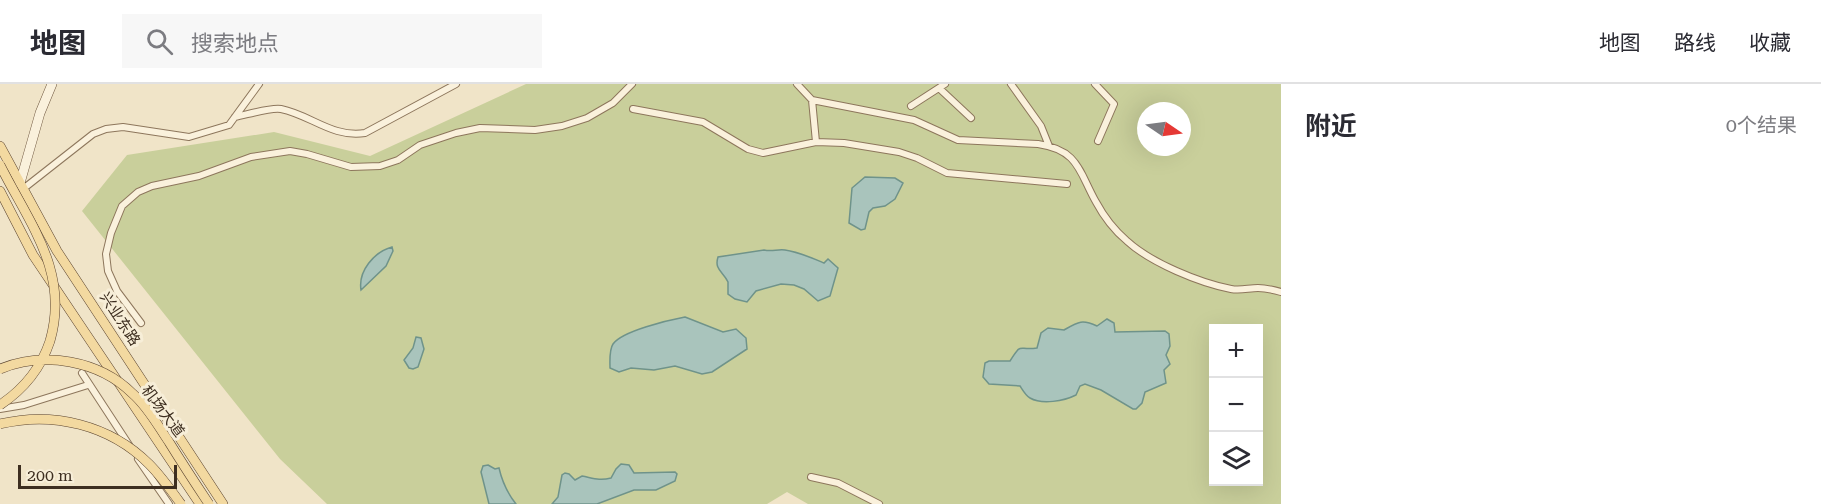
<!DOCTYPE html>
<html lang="zh">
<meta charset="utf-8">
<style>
body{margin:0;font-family:"Roboto Serif","Noto Sans SC",serif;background:#f7f7f7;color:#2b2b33}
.controls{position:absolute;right:18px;bottom:18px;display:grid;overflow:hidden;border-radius:0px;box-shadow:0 6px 24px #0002}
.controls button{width:54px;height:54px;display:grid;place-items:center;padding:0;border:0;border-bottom:2px solid #e1e1e2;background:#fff;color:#2b2b33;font:30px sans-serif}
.compass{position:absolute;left:1137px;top:18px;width:54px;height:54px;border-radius:50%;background:#fff;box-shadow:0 6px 24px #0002;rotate:103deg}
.scale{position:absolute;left:18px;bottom:15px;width:159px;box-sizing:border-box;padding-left:6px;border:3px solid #3d2e20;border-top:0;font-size:16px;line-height:21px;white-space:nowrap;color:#3d2e20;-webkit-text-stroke:4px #f7eed8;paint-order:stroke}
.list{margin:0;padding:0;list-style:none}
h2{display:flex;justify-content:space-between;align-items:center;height:78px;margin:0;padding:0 24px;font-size:26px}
h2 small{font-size:20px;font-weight:400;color:#7c7c81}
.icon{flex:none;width:33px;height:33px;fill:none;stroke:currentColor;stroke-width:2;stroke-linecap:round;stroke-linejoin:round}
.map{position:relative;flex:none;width:1281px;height:420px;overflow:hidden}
header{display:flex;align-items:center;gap:36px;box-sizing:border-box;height:84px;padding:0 30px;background:#fff;border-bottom:2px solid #e1e1e2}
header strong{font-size:28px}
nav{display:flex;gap:33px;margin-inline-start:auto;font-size:21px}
.search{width:420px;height:54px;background:#f7f7f7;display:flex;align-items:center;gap:15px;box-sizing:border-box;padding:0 21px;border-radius:0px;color:#7c7c81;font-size:22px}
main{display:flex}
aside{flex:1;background:#fff}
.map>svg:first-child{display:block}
.green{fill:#c9cf9b;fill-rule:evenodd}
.water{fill:#a9c4bc;stroke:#6f938a;stroke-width:1.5}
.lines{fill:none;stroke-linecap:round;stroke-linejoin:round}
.street-casing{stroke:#8d765c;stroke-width:8}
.secondary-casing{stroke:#6f573f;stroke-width:10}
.primary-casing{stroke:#5b4430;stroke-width:10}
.street{stroke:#faf1dc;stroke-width:6}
.secondary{stroke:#faf1dc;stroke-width:9}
.primary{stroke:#f3d9a0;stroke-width:9}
.primary-bridge-casing{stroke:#5b4430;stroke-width:10;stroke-linecap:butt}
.primary-bridge{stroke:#f3d9a0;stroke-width:9}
.labels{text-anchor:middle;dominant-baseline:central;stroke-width:6;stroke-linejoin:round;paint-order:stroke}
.street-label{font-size:15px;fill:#3d2e20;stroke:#f7eed8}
</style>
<header>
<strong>地图</strong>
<div class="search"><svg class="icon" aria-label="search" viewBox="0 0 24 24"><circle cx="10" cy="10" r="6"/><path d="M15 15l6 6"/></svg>搜索地点</div>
<nav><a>地图</a><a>路线</a><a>收藏</a></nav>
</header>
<main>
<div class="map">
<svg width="1281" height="420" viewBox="0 0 1281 420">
<rect width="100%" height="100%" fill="#f0e4c8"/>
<path class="green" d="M526 0H1281V420H808L787 408 767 420H327L280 375 82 127 127 71 274 48 370 72ZM1146 27H1182V63H1146ZM1214 244H1258V398H1214Z"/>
<path class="water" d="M865 93 895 94 903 99 895 115 885 122 873 124 869 128 865 145 861 146 849 139 852 104Z
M392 163 393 167 386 182 361 206C358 187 374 168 392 163Z
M764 166C772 168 777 165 785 166 799 168 810 173 824 179L828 175 838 184 830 212 818 217 804 205 794 201 781 200 756 207 747 218 735 215 728 210V198C723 187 714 186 718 173Z
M685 233 723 248 736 245 746 254 747 265 712 288 702 290 675 282 654 286 631 284 619 288 610 284C610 277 609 266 613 260 622 247 669 236 685 233Z
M1107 235 1114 239 1115 248 1165 247 1169 250 1170 262 1166 271 1170 280 1164 286 1166 299 1145 308 1142 319 1136 325H1133L1101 306 1085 300 1080 302 1076 311C1064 317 1042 321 1030 314 1026 312 1022 305 1020 302L989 300 983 293 985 279 989 277H1010C1023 257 1017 267 1037 264L1041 249 1048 244 1064 246C1078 238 1082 235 1097 242Z
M416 253 421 254 424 265 418 283 413 285 409 284 404 276 413 264Z
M621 380 629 381 634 389 675 388 677 390 675 397 656 406H634L597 420H552L558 413 562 391 565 389 569 390 575 396 582 392C593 394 599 397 611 394L616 385Z
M488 381 495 385 499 384C502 397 508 410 516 420H489L481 388 483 382Z"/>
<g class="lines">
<g class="street-casing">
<path id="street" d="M797 0 812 16 914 36 958 56 1038 60C1079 66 1079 88 1096 118 1104 133 1114 146 1127 157 1151 179 1200 199 1231 205 1240 207 1249 204 1258 204 1266 204 1274 206 1281 208
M1011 0 1041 42 1049 62
M1095 0 1114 20 1098 57
M940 5 971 34
M812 16 816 58
M911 22 945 0
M633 25 703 38 748 65 763 69 816 58 844 59 899 68 917 74 947 89 1067 100
M235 33C246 31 271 23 281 25 311 31 332 54 365 49L456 0
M23 105 93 50 106 45 123 43 189 53 229 41 259 0
M141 239 117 207 108 187 106 170 111 149 122 122 138 108 152 102 199 92 251 73 290 67 307 70 351 83 380 82 398 76 420 61 456 49 480 44 535 46 562 42 587 34 613 19 632 0
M82 289 129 361
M0 325 24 321 88 301
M138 375 169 420
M811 393 838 399 879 420"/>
</g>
<g class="secondary-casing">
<path id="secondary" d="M20 99 40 29 52 0"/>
</g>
<g class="primary-casing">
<path id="primary" d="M0 62 57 167 223 420
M0 107 33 171 200 420"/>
</g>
<use href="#street" class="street"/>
<use href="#secondary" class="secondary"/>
<use href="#primary" class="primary"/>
<g class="primary-bridge-casing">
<path id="primary-bridge" d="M0 285C44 267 99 276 133 310 148 323 158 342 169 358 182 379 195 399 209 420
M0 321C24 305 41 284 50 257 70 188 29 139 0 81
M0 340C53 327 110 341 149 380 161 392 171 406 181 420"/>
</g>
<use href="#primary-bridge" class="primary-bridge"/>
</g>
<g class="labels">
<g class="street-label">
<text transform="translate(120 235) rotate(57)">兴业东路</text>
<text transform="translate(163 327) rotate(53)">机场大道</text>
</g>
</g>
</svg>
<div class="controls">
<button>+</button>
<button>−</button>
<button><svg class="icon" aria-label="layers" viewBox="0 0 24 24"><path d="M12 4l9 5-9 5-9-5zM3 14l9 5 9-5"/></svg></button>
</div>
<svg class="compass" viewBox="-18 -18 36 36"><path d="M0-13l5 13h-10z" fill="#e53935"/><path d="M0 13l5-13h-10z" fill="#7c7c81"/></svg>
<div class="scale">200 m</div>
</div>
<aside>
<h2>附近<small>0个结果</small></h2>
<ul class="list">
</ul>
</aside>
</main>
